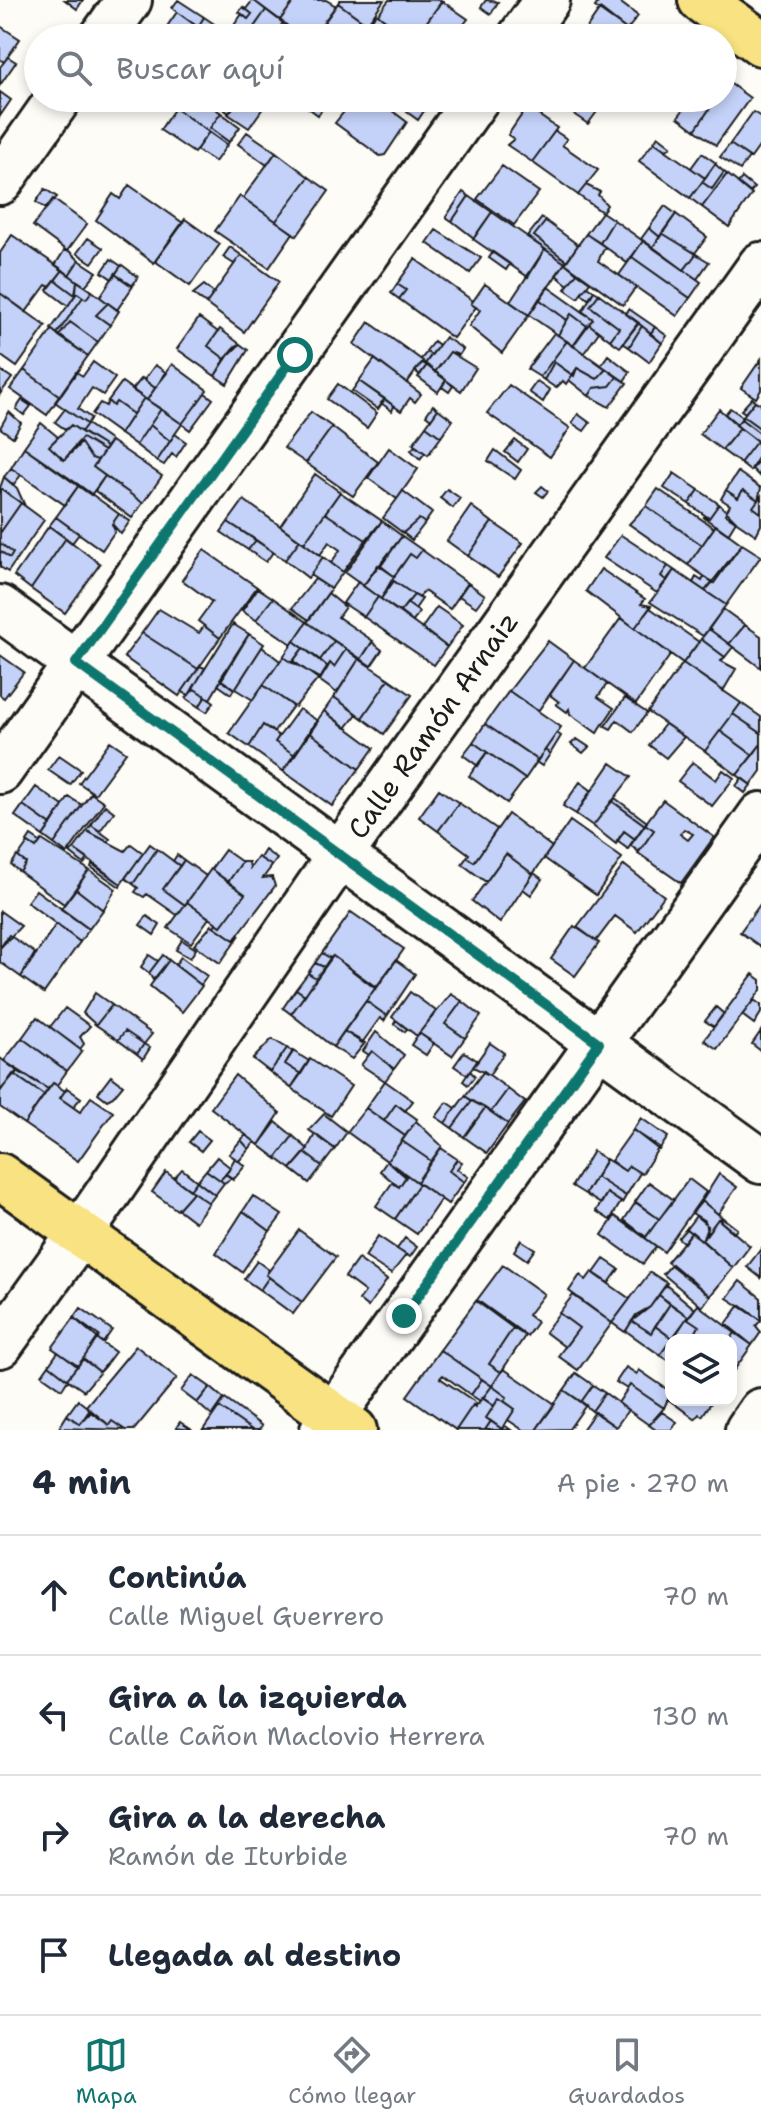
<!DOCTYPE html>
<html lang="es">
<meta charset="utf-8">
<style>
body{margin:0;font-family:"Shantell Sans",sans-serif;background:#f2f2f3;color:#1f2937}
.controls{position:absolute;right:24px;bottom:24px;display:grid;overflow:hidden;border-radius:16px;box-shadow:0 4px 12px #0003}
.controls button{width:72px;height:72px;display:grid;place-items:center;padding:0;border:0;border-bottom:2px solid #e0e1e3;background:#fff;color:#1f2937;font:40px sans-serif}
.stop{position:absolute;width:24px;height:24px;margin:-18px;border:6px solid #0f766e;border-radius:50%;background:#fff}
.stop.end{background:#0f766e;border-color:#fff;box-shadow:0 2px 8px #0008}
.list{margin:0;padding:0;list-style:none}
h2{display:flex;justify-content:space-between;align-items:center;height:104px;margin:0;padding:0 32px;font-size:34px}
h2 small{font-size:26px;font-weight:400;color:#747a83}
.list li{display:grid;grid-template-columns:52px 1fr auto;gap:24px;align-items:center;box-sizing:border-box;height:120px;padding:0 32px;border-top:2px solid #e0e1e3}
.list b{display:block;font-size:30px;white-space:nowrap}
.list p{margin:0;font-size:26px;white-space:nowrap;color:#747a83}
.list em{font-size:26px;font-style:normal;color:#747a83}
.icon{flex:none;width:44px;height:44px;fill:none;stroke:currentColor;stroke-width:2;stroke-linecap:round;stroke-linejoin:round}
.map{position:relative;flex:none;width:761px;height:1430px;overflow:hidden}
.search{position:absolute;background:#fff;box-shadow:0 4px 12px #0003;left:24px;right:24px;top:24px;height:88px;display:flex;align-items:center;gap:20px;box-sizing:border-box;padding:0 28px;border-radius:44px;color:#747a83;font-size:30px}
.sheet{height:584px;background:#fff}
nav{display:flex;justify-content:space-around;align-items:center;box-sizing:border-box;height:112px;border-top:2px solid #e0e1e3;background:#fff;font-size:22px;color:#747a83}
nav a{display:grid;justify-items:center;gap:4px}
nav .on{color:#0f766e}
.map>svg:first-child{display:block}
.building{fill:#c4d2f9;stroke:#1c1c1c;stroke-width:2;fill-rule:evenodd}
.lines{fill:none;stroke-linecap:round;stroke-linejoin:round}
.minor-casing{stroke:#1c1c1c;stroke-width:50}
.major-casing{stroke:#1c1c1c;stroke-width:50}
.minor{stroke:#fdfcf7;stroke-width:44}
.major{stroke:#f8e281;stroke-width:44}
.route{stroke:#0f766e;stroke-width:10}
.labels{text-anchor:middle;dominant-baseline:central;stroke-width:8;stroke-linejoin:round;paint-order:stroke}
.street-label{font-size:28px;fill:#1c1c1c;stroke:#fdfcf7}
</style>
<div class="map">
<svg width="761" height="1430" viewBox="0 0 761 1430">
<rect width="100%" height="100%" fill="#fdfcf7"/>
<filter id="ink" filterUnits="userSpaceOnUse"><feTurbulence type="fractalNoise" baseFrequency=".0125" numOctaves="2"/><feDisplacementMap in="SourceGraphic" scale="16" xChannelSelector="R" yChannelSelector="G"/><feConvolveMatrix kernelMatrix="1 2 1 2 8 2 1 2 1" color-interpolation-filters="sRGB"/></filter>
<g filter="url(#ink)">
<path class="building" d="M65 0H83L77 9Z
M178 0 204 17 198 27 172 8Z
M253 0 266 10 246 38 232 28 242 14 248 19 252 14 246 9Z
M253 0H295L280 20Z
M295 0H326L336 6 313 38H303L280 20Z
M340 0H384L367 24 338 3Z
M389 0H441L442 1 415 38H406L378 14Z
M486 0 498 2 491 14 481 7Z
M600 0H617L638 16 627 30 595 7Z
M442 1 468 19 453 38H415Z
M338 3 370 26 362 38H335L320 27Z
M243 7 252 14 248 19 239 12Z
M600 9 627 30 638 38H580Z
M266 10 283 23 272 38H263L252 30Z
M177 12 199 28 192 38H159Z
M376 13 394 26 386 38H362Z
M204 17 226 32 223 38H213L198 27Z
M283 23 303 38H272Z
M0 26 20 39 4 62 0 59Z
M320 27 335 38H313Z
M199 28 213 38H192Z
M232 28 246 38 225 37Z
M655 30 667 38H650Z
M8 57 16 62 0 85V67Z
M728 82 750 98 716 145 695 130 717 98H723Z
M0 92 11 100 0 116Z
M182 98H201L221 113 210 128 229 142 227 145 175 108Z
M208 98H240L229 113Z
M240 98H270L249 128 228 114Z
M295 98H330L318 115Z
M355 98H375L407 122 385 155 380 156 335 123Z
M395 98H406L407 99 401 108 393 102Z
M553 98H583L572 113Z
M583 98H607L588 124 572 113Z
M692 98H717L695 130 678 117Z
M414 103 424 111 418 120 407 112Z
M527 107 557 128 532 162 507 145 514 139 508 135Z
M175 108 209 132 194 153 160 130Z
M753 112 761 117V144L751 158 730 144Z
M221 113 240 127 229 142 210 128Z
M555 131 567 139 562 145 598 170 578 195 532 162Z
M209 132 227 145 215 162 196 150Z
M247 132 276 152 267 165 238 144Z
M658 136 671 146 667 150 654 142Z
M654 142 705 178 690 198 639 161Z
M730 144 749 157 740 170 720 157Z
M276 152 309 177 276 221 243 198Z
M702 153 716 163 705 178 691 168Z
M715 164 724 172 712 189 702 182Z
M502 166 539 192 514 225 477 199Z
M724 172 727 174 702 207 690 198 702 182 712 189Z
M727 174 752 194 729 227 702 207Z
M309 177 329 191 297 236 276 221Z
M742 178 754 188 750 193 738 183Z
M129 185 183 223 154 263 96 220 113 194 120 199Z
M586 185 600 192 598 195 607 205 602 212 578 195Z
M45 189 57 197 46 209 36 202Z
M463 192 469 196 452 221 446 217Z
M240 196 293 233 269 268 215 231Z
M469 196 492 212 474 238 452 221Z
M53 199 87 224 67 251 33 226Z
M665 206 676 214 660 237 649 228Z
M492 212 545 249 528 277 473 239Z
M602 212 614 220 600 243 586 234Z
M676 214 707 237 695 253 662 233Z
M542 218 546 221 534 236 567 261 565 263 527 237Z
M185 219 220 244 190 286 155 261Z
M614 220 643 241 627 263 600 243Z
M546 221 578 245 567 261 534 236Z
M649 228 660 237 653 247 641 239Z
M436 230 481 258 470 273 427 243Z
M662 233 696 254 684 270 653 247Z
M586 234 605 247 598 261 636 287 623 305 565 263Z
M12 235 63 270 50 287 46 285 26 312 0 293V253Z
M88 238 103 248 92 263 77 253Z
M643 241 701 282 690 298 632 257Z
M230 247 241 255 234 264 223 257Z
M545 249 565 263 529 315 510 302Z
M64 251H69L79 260 69 275 55 265Z
M493 252 510 264 506 270 489 258Z
M696 254 709 262 697 279 684 270Z
M241 255 279 282 244 332 206 304Z
M632 257 690 298 677 316 619 275Z
M111 259 121 266 112 279 102 272Z
M415 259 473 301 471 304 476 307 453 338 399 299 406 290 397 284Z
M79 260 97 272 85 286 69 275Z
M565 263 577 273 568 285 556 275Z
M122 265 138 277 132 286 115 274Z
M63 270 77 281 75 295 55 280Z
M577 273 590 282 578 298 565 289Z
M115 274 133 286 117 310 100 297Z
M55 280 75 295 68 306 47 290Z
M77 281 92 291 86 299 76 292Z
M397 284 406 290 399 299 391 293Z
M485 284 529 315 502 353 469 326 480 310 471 304Z
M204 285 214 293 206 304 193 294Z
M587 286 594 291 588 299 581 293Z
M548 287 593 319 587 326 571 314 567 320 539 299Z
M92 291 108 303 96 315 110 325 98 342 70 322 59 336 57 334 83 297 86 299Z
M594 291 599 294 590 306 619 328 610 340 589 324 593 319 582 312Z
M0 293 46 326 17 367 0 355Z
M77 293 83 297 57 334 51 329Z
M599 294 639 323 620 347 610 340 619 328 590 306Z
M539 299 567 320 558 335 529 315Z
M108 303 119 311 110 325 96 315Z
M629 309 655 327 651 333 626 314Z
M571 314 587 326 573 346 558 335Z
M199 318 218 332 208 346 225 359 215 376 177 349Z
M70 322 98 342 88 356 59 336Z
M369 322 423 361 407 383 354 344Z
M638 323 642 326 629 347 623 343Z
M589 324 599 332 584 353 573 346Z
M642 326 662 343 649 362 629 347Z
M655 327 667 336 662 343 650 334Z
M220 329 240 344 225 359 208 346Z
M52 330 88 356 60 396 24 370Z
M554 333 567 341 540 377 527 369Z
M445 337 463 349 459 355 450 352 435 372 425 364Z
M434 341 439 345 431 355 426 351Z
M567 341 606 369 597 379 577 368 574 376 554 362 544 380 540 377Z
M240 344 248 350 227 384 215 376 234 347Z
M427 352 431 355 425 364 421 359Z
M450 352 476 368 461 391 435 372Z
M608 355 630 372 624 381 601 365Z
M375 359 421 394 415 402 410 398 401 411 359 381Z
M761 359V390L756 398 741 388Z
M93 362 115 378 103 395 92 388 78 409 91 418 87 424 55 402 76 372 83 376Z
M554 362 572 375 566 384 563 381 556 388 544 380Z
M422 363 427 365 420 375 415 371Z
M172 364 207 390 182 424 147 400Z
M155 365 167 373 155 388 144 380Z
M427 365 446 380 438 392 418 377Z
M577 368 597 379 606 369 617 377 610 386 594 388 589 396 569 380Z
M0 370 12 378 0 394Z
M24 370 60 396 47 415 10 389Z
M617 377 627 383 609 407 589 396 594 388 610 386Z
M142 378 155 388 147 400 132 390Z
M446 380 453 386 449 392 442 387Z
M359 381 385 399 378 409 352 391Z
M537 381 550 390 543 402 529 392Z
M122 382 144 398 133 414 116 402 113 406 108 401Z
M338 384 377 413 367 428 327 399Z
M509 385 570 428 550 457 487 413Z
M205 393 213 399 190 430 182 424Z
M144 398 161 409 136 445 120 434Z
M752 398 755 401 745 413 741 410Z
M385 399 394 406 392 411 381 403Z
M22 400 31 406 24 415 16 409Z
M108 401 113 406 116 402 133 414 120 434 92 414 100 403 106 406Z
M755 401 761 404V429L743 416Z
M433 405 438 409 431 419 426 415Z
M730 408 743 417 737 424 725 414Z
M65 409 87 424 81 432 71 425 66 430 55 422Z
M161 409 182 424 170 441 150 425Z
M438 409 453 420 441 437 426 426Z
M719 409 740 428 722 450 700 434Z
M9 412 21 423 13 437 0 428Z
M311 412 332 427 306 463 284 448Z
M578 414 590 423 584 431 572 423Z
M743 416 761 429V434L741 419Z
M741 419 761 434V444L736 425Z
M41 423 58 437 49 446 64 460 81 443 91 458 98 460 93 467 105 476 91 495 24 447Z
M87 424 111 441 106 447 81 432Z
M71 425 106 447 104 451 82 438 64 460 49 446Z
M150 425 170 441 157 461 136 445Z
M426 426 441 437 428 455 413 444Z
M332 427 378 462 353 496 306 463Z
M740 428 757 441 740 463 722 450Z
M175 434 186 442 176 457 172 454 164 465 157 461Z
M82 438 104 451 98 460 91 458 81 443 75 446Z
M515 440 527 449 518 462 505 452Z
M111 441 162 476 143 503 93 467Z
M757 441 761 453 750 471 740 463Z
M415 446 425 453 420 459 411 450Z
M24 447 79 485 65 505 11 468Z
M389 448 418 469 397 499 368 478Z
M495 450 521 470 515 479 488 461Z
M757 463 761 466 759 476 752 469Z
M11 468 21 475 13 485 4 477Z
M738 472 761 488 758 500 743 490 738 498 726 490Z
M674 473 699 490 689 504 664 488Z
M315 474 340 492 304 543 280 526Z
M105 476 143 503 132 518 95 491Z
M4 477 17 488 25 506 0 488Z
M79 485 119 514 112 524 115 531 102 550 56 517Z
M542 486 548 491 543 497 536 492Z
M0 488 21 503 0 533Z
M447 489 460 498 453 508 440 498Z
M658 489 714 528 702 545 646 506Z
M699 490 719 504 709 518 689 504Z
M726 490 738 498 743 490 758 500 753 507 761 513V525L756 535 725 514 730 505 721 499Z
M403 491 432 513 425 523 419 519 403 533 383 518Z
M340 492 382 521 366 540 325 513Z
M761 496V513L753 507Z
M244 500 300 540 285 560 228 522Z
M21 503 44 520 8 572 0 567V551L10 558 13 553 0 543V533Z
M719 504 736 521 728 534 703 517 709 518Z
M471 506 492 522 468 556 447 541Z
M646 506 702 545 688 565 629 524Z
M325 513 366 540 343 572 331 563 340 550 329 542 320 555 304 543Z
M119 514 130 521 121 534 112 524Z
M56 517 79 534 72 543 49 526Z
M419 519 425 523 412 540 403 533Z
M382 521 402 536 363 586 345 573Z
M228 522 256 540 248 550 221 532Z
M492 522 523 543 498 577 468 556Z
M716 525 742 544 714 583 688 565Z
M49 526 66 538 31 589 14 576Z
M621 535 668 566 661 576 667 581 657 593 604 558Z
M402 536 422 550 416 558 410 554 394 576 381 566Z
M66 538 100 564 65 613 31 589Z
M256 540 273 552 266 562 248 550Z
M300 540 323 557 308 578 285 560Z
M0 543 13 553 10 558 0 551Z
M742 544 761 556 726 605 705 591Z
M204 550 257 587 220 638 198 621 212 602 182 580Z
M422 550 468 583 450 609 424 591 419 598 392 580 410 554 416 558Z
M323 557 343 572 331 589 310 575Z
M378 565 394 576 381 599 363 586Z
M668 566 674 570 667 581 661 576Z
M601 569 645 599 641 604 651 606 635 628 586 591Z
M674 570 726 605 703 636 650 602Z
M696 577 702 581 704 577 713 582 705 591 693 583Z
M315 579 331 589 309 620 292 608Z
M394 581 414 595 400 612 381 599Z
M358 582 378 597 364 617 343 603Z
M468 583 485 595 476 607 459 596Z
M258 588 273 598 256 620 242 611Z
M328 593 345 607 338 617 373 641 361 659 307 622Z
M414 595 422 599 415 609 407 603Z
M378 597 447 647 434 665 364 617Z
M273 598 307 622 292 644 256 620Z
M407 603 419 612 413 622 400 612Z
M437 607 463 625 447 647 422 628Z
M650 608 699 642 683 663 635 628Z
M159 609 199 633 204 626 220 638 198 669 142 633Z
M723 609 745 625 729 644 709 629Z
M621 618 671 654 636 704 585 668Z
M307 622 334 641 320 660 294 641Z
M233 624 249 634 210 699 193 688Z
M745 625 761 636V668L729 644Z
M709 629 733 647 725 657 701 639Z
M142 633 198 669 179 696 124 657Z
M249 634 264 644 235 689 220 679Z
M701 639 725 657 721 661 736 669 723 691 683 663Z
M294 641 303 648 292 663 283 657Z
M334 641 346 649 334 667 330 663 328 667 320 660Z
M548 641 574 660 538 711 509 691Z
M372 642 382 650 371 666 361 659Z
M262 647 280 661 253 700 235 689Z
M303 648 328 667 320 680 293 661Z
M346 649 359 659 337 693 319 680 330 663 334 667Z
M0 655 24 672 4 698 0 695Z
M283 657 319 678 295 707 263 685Z
M359 659 389 679 362 718 334 697Z
M574 660 607 684 598 697 614 708 597 733 570 714 569 709 567 712 556 704 559 702 550 695Z
M683 663 741 703 705 751 648 712Z
M200 666 205 668 189 695 182 692Z
M389 679 412 695 384 734 362 718Z
M221 680 234 689 231 694 218 685Z
M263 685 293 706 274 732 263 725 249 747 229 733Z
M194 689 206 696 199 707 186 698Z
M509 691 561 727 538 760 485 724Z
M206 696 214 702 207 712 199 707Z
M334 697 357 714 346 728 324 711Z
M625 698 647 713 633 732 617 720 611 729 605 726Z
M741 703 761 717V733L733 714Z
M299 709 318 721 295 755 275 742Z
M324 711 374 748 359 769 309 732Z
M733 714 761 733V744L753 755 720 731Z
M485 724 538 760 525 779 473 742Z
M665 724 684 737 666 758 649 745Z
M263 725 279 736 275 742 295 755 283 771 249 747Z
M720 731 753 755 737 775 705 751Z
M309 732 359 769 332 806 283 771Z
M557 733 561 736 550 754 545 750Z
M577 739 589 747 583 753 571 744Z
M110 741 126 752 95 794 79 783Z
M473 742 487 752 478 766 463 755Z
M761 744V771L751 785 737 775Z
M545 750 550 754 542 766 536 762Z
M487 752 525 779 507 803 469 776Z
M59 755 81 770 70 785 48 770Z
M693 762 716 780 723 770 734 778 712 806 678 781Z
M611 763 631 777 593 826 576 814Z
M742 778 751 785 745 793 736 786Z
M580 782 591 790 576 814 563 806Z
M36 787 63 806 51 825 23 805Z
M439 789 459 803 438 831 419 817Z
M91 793 104 802 67 854 54 844Z
M69 797 82 805 54 844 43 836Z
M615 798 647 822 645 825 613 802Z
M663 800 714 837 681 883 638 853 654 830 645 824ZM684 829 693 834 688 840 680 834Z
M612 801 645 825 635 839 624 831 616 844 593 826Z
M459 803 497 829 474 862 467 857 469 854 438 831Z
M23 805 51 825 43 836 15 816Z
M105 805 114 812 100 831 91 825Z
M508 814 552 847 533 874 506 854 486 882 462 864 467 857 474 862Z
M570 821 622 858 596 895 544 858Z
M645 824 654 830 639 852 630 845Z
M91 825 110 839 108 842 87 831Z
M87 831 125 851 131 844 143 853 121 884 74 849Z
M624 831 635 839 628 849 617 841Z
M31 836 40 842 36 848 27 842Z
M42 840 89 870 64 904 20 872 26 863 18 857 28 843 36 848Z
M150 844 157 849 133 884 125 878Z
M74 849 88 859 84 864 70 853Z
M157 849 180 866 163 889 185 905 177 915 147 894 144 897 135 892 138 888 133 884Z
M225 850 242 862 228 882 211 869Z
M265 850 277 859 272 866 260 858Z
M506 854 533 874 500 923 472 901Z
M177 855 184 860 180 866 173 861Z
M17 856 26 863 20 872 11 865Z
M258 857 272 866 263 878 272 877 275 886 234 940 214 926 216 923 221 926 245 894 228 882 242 862H249L250 868Z
M184 860 206 876 185 905 163 889Z
M92 864 121 884 120 887 91 867Z
M624 865 664 896 637 932 615 916 596 941 577 927Z
M211 869 245 894 221 926 187 902Z
M89 870 116 889 103 910 76 889Z
M534 873 542 879 531 895 523 889Z
M76 889 103 910 89 929 61 909Z
M36 890 89 929 80 942 27 902Z
M187 902 209 918 191 943 168 928Z
M761 903V947L740 932Z
M0 911 21 926 0 948Z
M351 912 404 949 376 989 333 956 330 958 322 953Z
M147 916 160 925 154 935 140 925Z
M56 924 80 942 44 993 21 977Z
M212 925 234 940 240 935 220 963 194 945Z
M574 926 599 943 575 976 551 959Z
M9 935 35 953 21 977 0 962V948Z
M182 940 196 949 190 958 176 950Z
M322 953 330 958 324 967 315 963Z
M149 955 158 961 149 973 141 967Z
M163 955 169 960 153 980 149 973Z
M333 956 376 987 333 1047 291 1014Z
M181 957 207 976 201 985 175 965Z
M169 960 202 986 182 1012 150 986Z
M396 960 415 974 387 1016 366 1001Z
M315 963 324 967 316 978 308 973Z
M308 973 316 978 305 995 296 989Z
M753 974 761 980V990L717 1049 704 1040Z
M296 989 305 995 291 1014 283 1008Z
M410 992 436 1011 417 1036 392 1017Z
M95 993 112 1005 96 1025 83 1013Z
M451 994 462 1001 445 1024 465 1038 452 1056 419 1033Z
M754 1000 761 1005V1013L754 1024 742 1015Z
M366 1001 387 1016 384 1021 380 1018 362 1043 344 1031Z
M462 1001 481 1016 465 1038 445 1024Z
M112 1005 152 1034 144 1044 125 1031 118 1040 96 1025Z
M716 1007 724 1014 714 1027 705 1021Z
M65 1008 90 1026 80 1037 84 1044 80 1049 50 1027Z
M37 1017 82 1051 67 1071 22 1038Z
M396 1020 407 1029 405 1032 394 1024Z
M125 1031 144 1044 137 1054 118 1040Z
M344 1031 365 1043 352 1059 333 1047Z
M761 1031V1051L752 1044Z
M376 1032 404 1055 394 1069 372 1051 369 1055 363 1051Z
M419 1033 434 1043 426 1055 411 1045Z
M22 1038 67 1071 57 1085 53 1083 48 1089 4 1061Z
M272 1039 287 1048 270 1072 253 1059Z
M490 1043 504 1053 489 1075 473 1067Z
M144 1044 150 1048 143 1059 137 1054Z
M287 1048 293 1052 285 1064 301 1074 291 1088 270 1072Z
M293 1051 309 1061 301 1074 285 1064Z
M372 1051 394 1069 385 1081 361 1065Z
M464 1052 478 1061 467 1075 454 1066Z
M0 1058 17 1071 0 1091Z
M310 1059 351 1086 331 1116 291 1088Z
M17 1071 48 1089 44 1095 15 1075Z
M470 1071 475 1076 468 1085 463 1081Z
M484 1071 508 1089 491 1112 465 1096Z
M13 1074 44 1095 24 1124 0 1107V1092Z
M235 1075 280 1113 259 1145 211 1108Z
M111 1076 123 1085 113 1097 107 1100 98 1093Z
M385 1081 413 1101 405 1111 396 1104 384 1121 366 1108Z
M53 1083 65 1091 60 1098 80 1112 91 1097 113 1112 78 1161 24 1124Z
M67 1088 81 1098 73 1107 60 1098Z
M508 1089 525 1102 508 1124 491 1112Z
M465 1096 472 1101 452 1128 445 1123Z
M472 1101 485 1108 464 1137 452 1128Z
M447 1102 456 1108 445 1123 436 1117Z
M396 1104 417 1119 405 1136 384 1121Z
M366 1108 405 1136 387 1161 347 1132Z
M485 1108 508 1124 487 1153 464 1137Z
M324 1114 347 1132 335 1149 309 1130Z
M641 1118 668 1137 659 1150 633 1130Z
M416 1121 442 1146 431 1161 402 1141Z
M276 1122 293 1136 276 1158 259 1145Z
M633 1130 659 1147 642 1174 629 1166 625 1171 611 1161Z
M198 1131 210 1140 201 1151 189 1142Z
M315 1134 335 1149 322 1166 305 1153Z
M246 1135 255 1142 249 1149 241 1140Z
M293 1136 308 1149 291 1169 276 1158Z
M241 1140 249 1149 239 1161 229 1154Z
M402 1141 431 1161 417 1182 387 1161Z
M441 1148 457 1159 449 1171 464 1182 448 1204 417 1182Z
M593 1151 606 1160 585 1194 572 1186Z
M305 1153 322 1166 309 1183 291 1169Z
M217 1157 231 1168 220 1180 206 1170Z
M235 1158 245 1166 233 1180 226 1174Z
M457 1159 462 1162 457 1169 468 1177 464 1182 449 1171Z
M606 1159 625 1171 629 1166 640 1173 626 1196 596 1177Z
M387 1161 406 1177 399 1187 380 1171Z
M182 1169 197 1181 190 1190 174 1178Z
M206 1170 224 1183 215 1195 197 1181Z
M166 1172 193 1192 177 1210 152 1192Z
M226 1174 232 1178 224 1183 220 1180Z
M719 1174 737 1187 718 1214 702 1201Z
M407 1175 419 1184 395 1219 376 1206 392 1183 399 1187Z
M596 1177 626 1196 622 1203 607 1193 601 1204 585 1194Z
M689 1179 706 1192 664 1252 645 1238Z
M197 1181 215 1195 209 1203 190 1190Z
M649 1182 674 1200 659 1219 635 1202Z
M419 1184 441 1199 417 1234 395 1219Z
M193 1192 209 1203 195 1222 178 1209Z
M607 1193 621 1202 610 1220 596 1211Z
M253 1196 282 1215 270 1231 243 1211Z
M702 1201 723 1218 718 1219 707 1234 705 1221 692 1213Z
M636 1202 659 1219 646 1237 624 1220Z
M243 1211 270 1231 242 1272 216 1253Z
M615 1216 656 1246 643 1264 602 1235Z
M696 1216 708 1226 702 1240 686 1229Z
M723 1218 737 1229 734 1233 720 1221Z
M718 1219 750 1246 733 1268 702 1240Z
M686 1229 691 1233 684 1243 678 1238Z
M299 1230 336 1257 302 1302 266 1275Z
M692 1232 733 1268 710 1296 667 1262Z
M378 1236 406 1255 391 1274 365 1257Z
M405 1238 417 1247 410 1257 397 1249Z
M521 1240 535 1249 527 1260 514 1251Z
M761 1249V1278L747 1267Z
M358 1259 387 1280 368 1307 359 1300 365 1292 345 1277Z
M604 1259 619 1269 609 1283 594 1273Z
M257 1261 269 1270 266 1275 269 1277 260 1290 244 1279Z
M672 1264 710 1296 702 1307 663 1274Z
M503 1265 544 1294 528 1315 537 1322 527 1336 477 1300Z
M592 1272 630 1299 612 1323 569 1291 580 1275 586 1280Z
M650 1272 667 1283 650 1307 636 1315 625 1332 612 1323Z
M269 1277 302 1302 293 1314 260 1290Z
M740 1281 761 1298V1320L727 1298Z
M666 1285 695 1309 689 1317 659 1295Z
M573 1295 612 1323 578 1370 558 1356 579 1328 559 1313Z
M659 1295 670 1304 651 1333 632 1321 650 1307Z
M476 1301 513 1328 489 1364 501 1372 492 1386 440 1350Z
M670 1304 688 1316 673 1339 655 1326Z
M698 1305 735 1333 730 1340H692L699 1326 687 1318Z
M740 1305 761 1320 756 1326 761 1332 752 1345 726 1324Z
M81 1308 112 1330 103 1343 74 1318Z
M559 1313 579 1328 565 1347 545 1332Z
M74 1318 99 1336 78 1366 52 1348Z
M687 1318 699 1326 692 1340H671V1362L660 1355Z
M632 1321 651 1333 655 1326 672 1338 660 1355 626 1331Z
M513 1328 525 1336 501 1372 489 1364Z
M735 1333 752 1345 732 1373 730 1340Z
M97 1339 115 1352 100 1372 83 1359Z
M136 1346 177 1378 134 1430H125L112 1421 109 1425 86 1406Z
M440 1350 482 1379 471 1395 443 1375 440 1378 478 1404 473 1405 456 1430 407 1396Z
M58 1352 77 1366 67 1379 49 1365Z
M83 1359 100 1372 84 1391 67 1379Z
M49 1365 68 1380 62 1389 42 1375Z
M626 1367 637 1374 639 1370 671 1392 664 1408 630 1385 627 1389 616 1382Z
M504 1369 555 1404 536 1430H523L508 1420 515 1409 504 1401 507 1397 492 1386Z
M576 1373 593 1385 581 1402 564 1390Z
M193 1375 210 1387 197 1403 181 1391Z
M482 1379 492 1386 480 1401 471 1395Z
M593 1385 605 1393 592 1411 581 1402Z
M630 1385 664 1408 649 1425 618 1403Z
M492 1386 507 1397 504 1401 499 1398 494 1406 483 1398Z
M210 1387 224 1399 212 1416 197 1403Z
M564 1390 586 1405 569 1429 536 1430Z
M605 1393 628 1410 616 1427 592 1411Z
M671 1395V1400H713L702 1416 699 1414 695 1419 668 1399Z
M482 1398 494 1406 486 1418 491 1421 485 1430H456L473 1405 475 1407Z
M499 1398 515 1409 502 1429 486 1418Z
M225 1399 262 1426 259 1430H252L219 1407Z
M78 1400 92 1411 80 1424 67 1415Z
M219 1407 252 1430H203Z
M89 1411 109 1425 112 1421 125 1430 59 1428 67 1415 80 1424Z
M595 1412 616 1427 614 1430H582Z
M662 1412 677 1422 671 1430H656L649 1425Z
M491 1421 502 1429 504 1425 511 1430H485Z
M180 1422 192 1430 176 1428Z"/>
<g class="lines">
<g class="minor-casing">
<g id="minor">
<path d="M102 38 129 0"/>
<path d="M520 38 547 0"/>
<path d="M0 182 59 98"/>
<path d="M0 608 761 1161"/>
<path d="M0 771 477 98"/>
<path id="s1" d="M0 1345 80 1234 340 855 761 265"/>
<path d="M323 1430 761 815"/>
<path d="M748 1430 761 1411"/>
</g>
</g>
<g class="major-casing">
<path id="major" d="M701 0 761 43
M0 1176 354 1430"/>
</g>
<use href="#minor" class="minor"/>
<use href="#major" class="major"/>
</g>
</g>
<g class="lines" filter="url(#ink)">
<path class="route" d="M295 355 76 663 599 1043 404 1316"/>
</g>
<g class="labels">
<g class="street-label">
<text stroke="none"><textPath href="#s1" startOffset="756">Calle Ramón Arnaiz</textPath></text>
</g>
</g>
</svg>
<div class="controls">
<button><svg class="icon" aria-label="layers" viewBox="0 0 24 24"><path d="M12 4l9 5-9 5-9-5zM3 14l9 5 9-5"/></svg></button>
</div>
<div class="stop" style="left:295px;top:355px"></div>
<div class="stop end" style="left:404px;top:1316px"></div>
<div class="search"><svg class="icon" aria-label="search" viewBox="0 0 24 24"><circle cx="10" cy="10" r="6"/><path d="M15 15l6 6"/></svg>Buscar aquí</div>
</div>
<section class="sheet">
<h2>4 min<small>A pie · 270 m</small></h2>
<ul class="list">
<li><svg class="icon" aria-label="ahead" viewBox="0 0 24 24"><path d="M12 20V5M6 11l6-6 6 6"/></svg><div><b>Continúa</b><p>Calle Miguel Guerrero</p></div><em>70 m</em></li>
<li><svg class="icon" aria-label="left" viewBox="0 0 24 24"><path d="M17 20v-9H6M10 6l-5 5 5 5"/></svg><div><b>Gira a la izquierda</b><p>Calle Cañon Maclovio Herrera</p></div><em>130 m</em></li>
<li><svg class="icon" aria-label="right" viewBox="0 0 24 24"><path d="M7 20v-9h11M14 6l5 5-5 5"/></svg><div><b>Gira a la derecha</b><p>Ramón de Iturbide</p></div><em>70 m</em></li>
<li><svg class="icon" aria-label="arrive" viewBox="0 0 24 24"><path d="M6 21V4h12l-3 4 3 4H6"/></svg><div><b>Llegada al destino</b></div></li>
</ul>
</section>
<nav>
<a class="on"><svg class="icon" aria-label="map" viewBox="0 0 24 24"><path d="M3 6l6-2 6 2 6-2v14l-6 2-6-2-6 2zM9 4v14M15 6v14"/></svg>Mapa</a>
<a><svg class="icon" aria-label="directions" viewBox="0 0 24 24"><path d="M12 3l9 9-9 9-9-9zM9 14v-3h6M13 9l2 2-2 2"/></svg>Cómo llegar</a>
<a><svg class="icon" aria-label="saved" viewBox="0 0 24 24"><path d="M7 4h10v16l-5-4-5 4z"/></svg>Guardados</a>
</nav>
